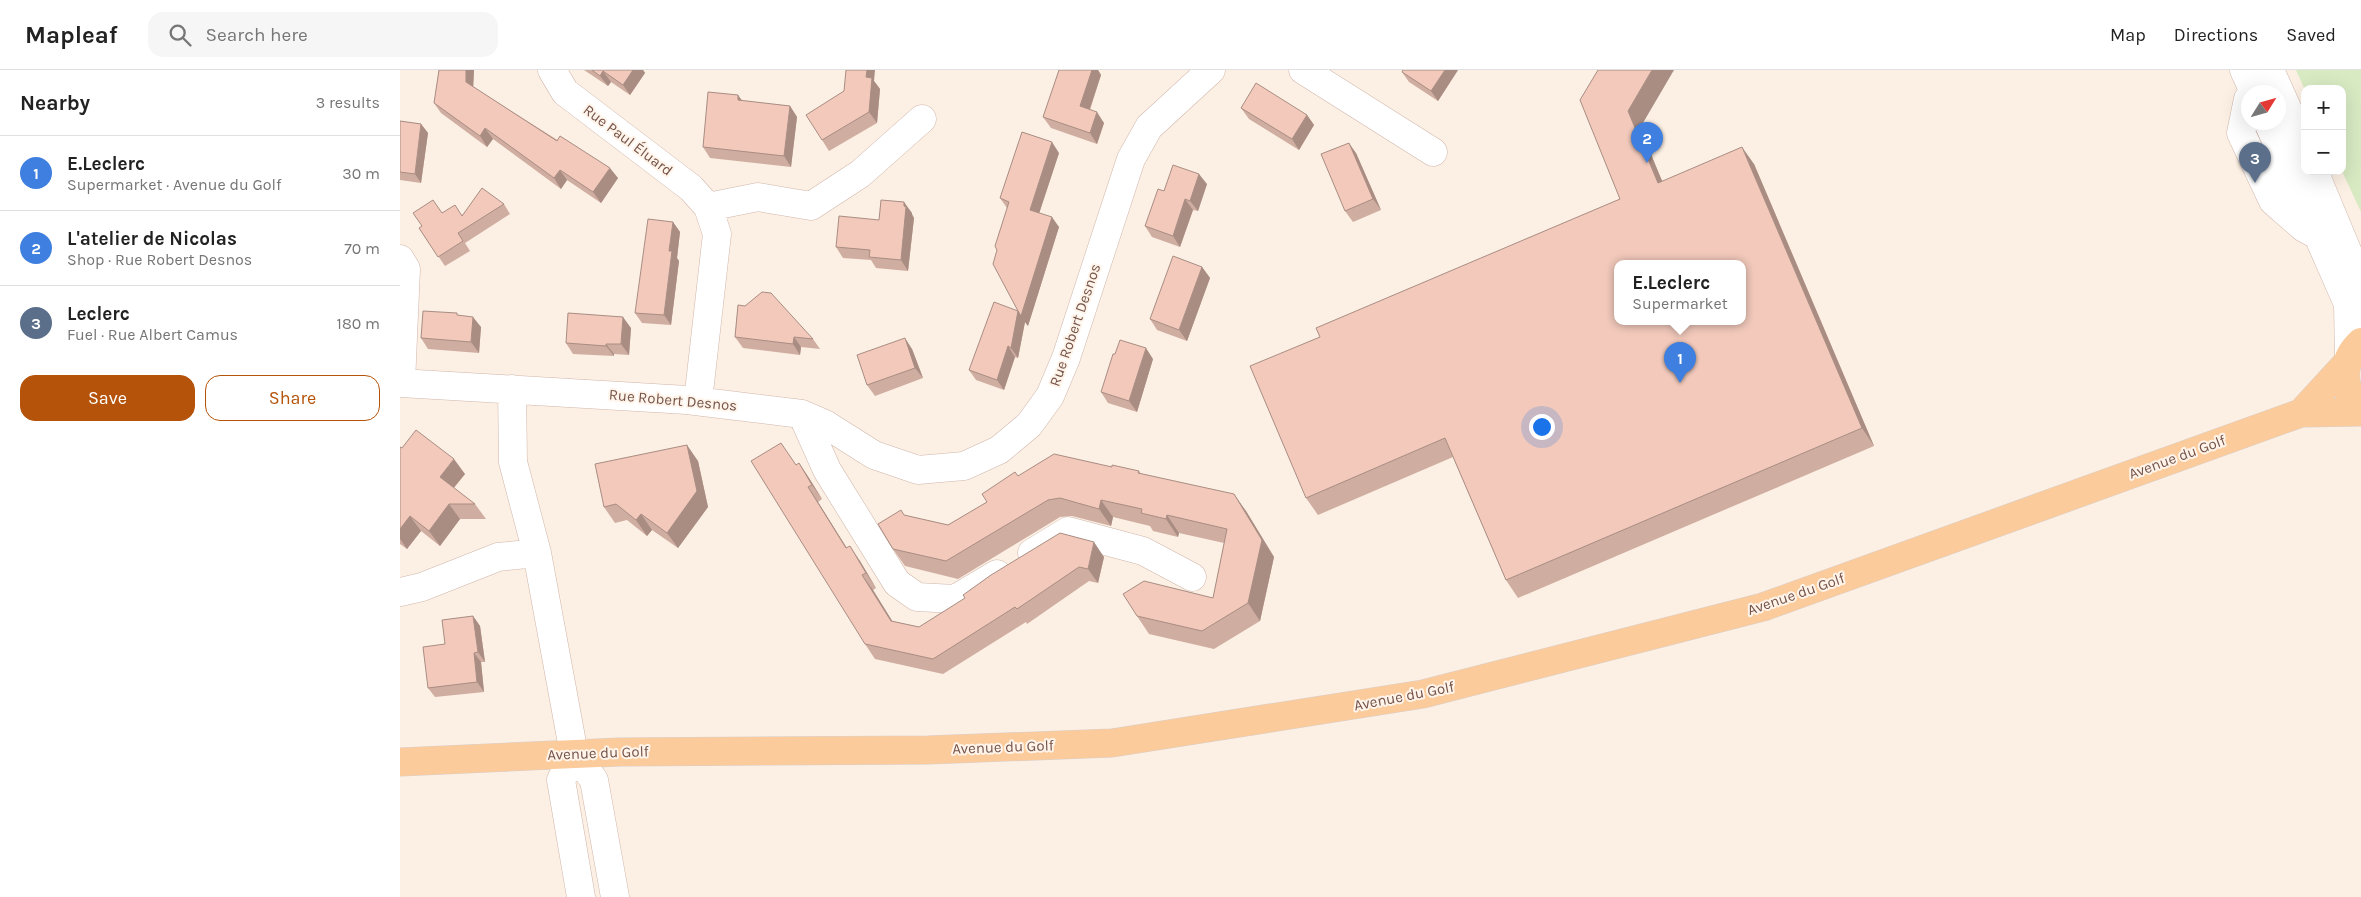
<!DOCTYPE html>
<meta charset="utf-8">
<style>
body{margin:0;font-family:Karla,sans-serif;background:#f6f6f6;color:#222}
.controls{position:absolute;right:15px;top:15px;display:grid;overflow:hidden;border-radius:10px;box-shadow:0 5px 20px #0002}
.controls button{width:45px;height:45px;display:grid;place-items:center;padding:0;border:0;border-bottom:1px solid #e0e0e0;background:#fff;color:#222;font:25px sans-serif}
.compass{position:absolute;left:1841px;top:15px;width:45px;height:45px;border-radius:50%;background:#fff;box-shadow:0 5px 20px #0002;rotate:53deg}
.you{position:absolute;left:1141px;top:356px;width:18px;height:18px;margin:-12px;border:4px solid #fff;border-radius:50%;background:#1a73e8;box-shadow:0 0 0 8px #1a73e833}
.badge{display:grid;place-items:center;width:32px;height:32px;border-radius:50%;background:#b45309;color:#fff;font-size:16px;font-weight:700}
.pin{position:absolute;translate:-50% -41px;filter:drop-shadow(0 1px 2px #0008)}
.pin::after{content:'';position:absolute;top:26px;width:18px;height:15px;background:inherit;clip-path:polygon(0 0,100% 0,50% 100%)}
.popup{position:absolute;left:1214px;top:190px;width:132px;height:65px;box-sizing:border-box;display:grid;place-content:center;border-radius:10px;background:#fff;filter:drop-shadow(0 1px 4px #0005);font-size:16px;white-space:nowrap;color:#767676}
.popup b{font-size:19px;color:#222}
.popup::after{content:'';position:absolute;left:50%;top:100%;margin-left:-10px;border:10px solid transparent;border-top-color:#fff}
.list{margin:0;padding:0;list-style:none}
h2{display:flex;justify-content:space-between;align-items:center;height:65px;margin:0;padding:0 20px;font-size:21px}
h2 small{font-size:16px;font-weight:400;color:#767676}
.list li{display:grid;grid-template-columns:32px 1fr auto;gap:15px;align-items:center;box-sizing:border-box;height:75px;padding:0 20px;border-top:1px solid #e0e0e0}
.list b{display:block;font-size:19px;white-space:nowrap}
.list p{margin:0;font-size:16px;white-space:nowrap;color:#767676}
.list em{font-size:16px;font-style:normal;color:#767676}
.actions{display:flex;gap:10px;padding:15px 20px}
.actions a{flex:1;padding:11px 0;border:1px solid #b45309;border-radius:15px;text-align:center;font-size:18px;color:#b45309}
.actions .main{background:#b45309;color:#fff}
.icon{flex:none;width:28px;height:28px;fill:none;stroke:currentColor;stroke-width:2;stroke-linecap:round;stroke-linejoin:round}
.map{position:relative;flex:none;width:1961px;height:827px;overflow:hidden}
header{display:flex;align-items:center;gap:30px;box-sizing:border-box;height:70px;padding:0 25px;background:#fff;border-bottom:1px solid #e0e0e0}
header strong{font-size:24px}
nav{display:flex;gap:28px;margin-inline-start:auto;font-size:18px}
.search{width:350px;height:45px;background:#f6f6f6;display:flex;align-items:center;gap:12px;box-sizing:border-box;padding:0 18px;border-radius:15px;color:#767676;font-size:19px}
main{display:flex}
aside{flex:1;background:#fff}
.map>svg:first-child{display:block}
.green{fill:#d7eac2}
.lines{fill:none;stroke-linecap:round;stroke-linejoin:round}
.minor-casing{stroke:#d0b7ad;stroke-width:29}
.major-casing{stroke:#d8cfcc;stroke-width:29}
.minor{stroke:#fff;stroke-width:28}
.major{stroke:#fbcb9b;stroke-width:28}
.wall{fill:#d0ada1}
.shaded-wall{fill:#a98d83}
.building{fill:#f2c9bb;stroke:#a98d83;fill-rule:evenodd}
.labels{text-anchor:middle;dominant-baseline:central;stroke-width:4;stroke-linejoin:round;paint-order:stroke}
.street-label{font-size:15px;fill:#755349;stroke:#fff4ea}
</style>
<header>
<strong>Mapleaf</strong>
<div class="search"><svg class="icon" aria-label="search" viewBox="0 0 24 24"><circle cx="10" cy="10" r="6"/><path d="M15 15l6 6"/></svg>Search here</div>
<nav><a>Map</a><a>Directions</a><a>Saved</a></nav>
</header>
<main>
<aside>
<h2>Nearby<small>3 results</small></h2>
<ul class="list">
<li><span class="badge" style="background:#3f7fe0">1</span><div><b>E.Leclerc</b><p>Supermarket · Avenue du Golf</p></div><em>30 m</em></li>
<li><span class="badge" style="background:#3f7fe0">2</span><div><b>L'atelier de Nicolas</b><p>Shop · Rue Robert Desnos</p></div><em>70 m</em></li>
<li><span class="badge" style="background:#5c6f8a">3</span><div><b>Leclerc</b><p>Fuel · Rue Albert Camus</p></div><em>180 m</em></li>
</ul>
<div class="actions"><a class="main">Save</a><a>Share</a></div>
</aside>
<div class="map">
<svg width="1961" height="827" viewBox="0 0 1961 827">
<rect width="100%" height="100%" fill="#fcefe3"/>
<path class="green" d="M1896 0H1961V142L1942 101V19L1905 20Z"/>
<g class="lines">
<g class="minor-casing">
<path id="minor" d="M152 0 165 22 291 118 308 137 317 164 298 331
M903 0 1033 82
M1844 0 1854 22
M1870 0 1905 78
M1848 29 1841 63 1873 131 1904 158 1917 165
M1868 52 1948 234 1949 286
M1914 101 1961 214
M308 137 358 127 411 136 460 104 522 49
M0 189 6 199 1 313
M0 313 287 330 402 344 425 354 474 385 518 400 564 396 599 380 629 355 650 326 666 288 731 89 749 57 811 0
M112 319 113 392 137 483 174 684 194 710 215 827
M402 344 427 400 497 513 517 527 555 529 597 504
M632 483 668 461 743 481 792 507
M0 522 22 517 98 487 137 483
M174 684 161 710 181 827"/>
</g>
<g class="major-casing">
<path id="major" d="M1961 272C1940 291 1941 320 1961 339
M1901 343 1961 342
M0 692 220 682 528 680 712 673 1023 624 1363 537 1901 343 1946 294"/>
</g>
<use href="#minor" class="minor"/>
<use href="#major" class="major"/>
</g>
<path class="wall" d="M39 0H74L73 17 218 108 201 133 167 110 161 119 93 69 87 77 41 43 34 33Z
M184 0H243L245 3 230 25 211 12 208 16Z
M659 0H698L701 5 690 40 704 53 697 74 651 58 643 47Z
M1003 0H1058L1038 31 1009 12 1002 2Z
M474 11 480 19 477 53 429 81 422 70 444 21Z
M338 25 342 31 390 36 397 47 391 97 310 88 303 77Z
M841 38 907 45 914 55 899 80 849 49Z
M0 51 21 54 28 63 21 113 0 110Z
M1240 58 1262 111 1354 94 1474 376 1118 528 1106 510 1053 387 918 445 906 428 920 267 1220 129Z
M659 83 639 143 659 157 628 256 625 252 618 288 615 287 604 320 576 310 569 300 618 241 597 180 607 138 600 128Z
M956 83 981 140 953 152 945 141Z
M807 114 798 141 793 140 780 177 752 167 745 156 764 121Z
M104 134 110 144 65 173 70 181 45 196 19 158 42 143 62 145Z
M512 143V145L514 148 508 201 476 198 471 190 443 188 436 177 479 150Z
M273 152 280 162 277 188 279 191 271 255 242 253 235 243Z
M802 197 810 208 787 271 757 260 750 249Z
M338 235 413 269 420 279 401 277 400 285 343 278 335 267Z
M59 245 81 257 79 283 28 279 21 268Z
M231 258 229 285 214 284V286L173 284 166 273Z
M512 279 523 308 475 326 467 315Z
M753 289 737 342 708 333 701 322Z
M0 377 65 404 54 418 75 434 86 449H60L40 476 21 461 7 479 0 474Z
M298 391 308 437 278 478 252 460 247 466 227 450 215 453 204 437Z
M399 393 409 408 422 429 418 432 447 478 460 491 476 518 473 520 492 551 519 557 704 487 698 513 689 511 627 554 626 552 543 604 475 589 465 574 396 395Z
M712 397 739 401 741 404 846 441 874 487 860 551 814 579 749 564 737 546 813 528 824 473 779 463 778 467 753 461 750 456 713 447 711 456 672 446 660 447 558 509 505 496 493 479 504 445 548 455 587 432 618 406Z
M73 546 80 556 85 592H81L84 622 35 627 28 618 45 574Z"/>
<path class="shaded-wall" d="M66 0H74L73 22 66 12Z
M233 0H243L245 3 230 25 223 15Z
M467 0H475L474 11 480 19 477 53 469 42 466 7Z
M692 0H698L701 5 687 47 680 36Z
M1045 0H1058L1038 31 1031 21Z
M1252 0H1274L1240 58 1270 130 1258 113 1228 41Z
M203 1 211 12 208 16 200 6Z
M338 25 346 36 338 30Z
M390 36 397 47 391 97 384 86Z
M697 42 704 53 697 74 690 63Z
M907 45 914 55 899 80 892 69Z
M21 54 28 63 21 113 15 104Z
M85 58 93 69 87 77 80 66Z
M652 72 659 83 637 150 630 140Z
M949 73 956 83 981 140 973 129Z
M1342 77 1354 94 1474 376 1462 358Z
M210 98 218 108 201 133 193 122Z
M160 100 167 110 161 119 154 108Z
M799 104 807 114 798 141 790 131Z
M785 129 793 140 780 177 773 166Z
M504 132 512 143V144L514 148 508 201 501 190Z
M652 147 659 157 628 256 625 252 618 288 611 278 618 241Z
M273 152 280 162 277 188 279 191 271 255 264 245 269 181Z
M802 197 810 208 787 271 779 260Z
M73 247 81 257 79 283 71 272Z
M223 247 231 258 229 285 221 274Z
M394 267 401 277 400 285 393 274Z
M505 268 512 279 523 308 515 298Z
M206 274 214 284V286L206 276Z
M608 276 615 287 604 320 597 310Z
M746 278 753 289 737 342 729 331Z
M287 375 298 391 308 437 278 478 267 463Z
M54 389 65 404 50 422 40 407Z
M399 393 409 408 422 429 412 415Z
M408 417 418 432 456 493 446 478Z
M834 424 846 441 874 487 860 551 848 533Z
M701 430 713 447 711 456 699 439Z
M49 434 60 449 40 476 29 461Z
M241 444 252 460 247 466 236 450Z
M767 445 779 463 778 467 766 449Z
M10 446 21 461 7 479 0 469V459Z
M694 472 704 487 698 513 688 499Z
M450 476 460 491 476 518 466 503Z
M462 505 473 520 501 565 491 551Z
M73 546 80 556 85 592 78 582Z
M74 583 81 592 84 622 77 612Z"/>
<path class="building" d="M39 0H66V12L157 71 160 66 210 98 193 122 160 100 154 108 85 58 80 66 34 33Z
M192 0H233L223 15 203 1 200 6Z
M446 0H467L466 7 472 8 469 42 422 70 406 45 444 21Z
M659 0H692L680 36 697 42 690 63 643 47Z
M1003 0H1045L1031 21 1002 2Z
M1198 0H1252L1228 41 1258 113 1342 77 1462 358 1106 510 1045 368 906 428 850 296 920 267 916 258 1220 129 1180 30ZM1218 194H1342V252H1218Z
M856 13 907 45 892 69 841 38Z
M308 22 338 25V30L390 36 384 86 303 77Z
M0 51 21 54 15 104 0 102Z
M622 62 652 72 630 140 652 147 621 246 618 241 611 278 608 276 597 310 569 300 594 232 618 241 593 194 597 180 595 176 609 132 600 128Z
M949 73 973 129 945 141 921 84Z
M773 95 799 104 790 131 785 129 773 166 745 156 758 119 764 121Z
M82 118 104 134 58 163 63 171 38 187 19 158 22 156 13 143 33 130 42 143 55 135 62 146Z
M481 130 504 132V136L506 137 501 190 469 187 470 180 436 177 439 146 479 150Z
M248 149 273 152 269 181H272L264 245 235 243Z
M773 186 802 197 779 260 750 249Z
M362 222 371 223 413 269 394 267 393 274 335 267 338 235 345 236Z
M23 241 57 243V245L73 247 71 272 21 268Z
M168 243 223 247 221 274H206V276L166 273Z
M505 268 515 298 467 315 457 285Z
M720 270 746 278 729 331 701 322 713 284H715Z
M16 360 54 389 40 407 75 434H49L29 461 10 446 0 459V377L2 378Z
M381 373 396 395 399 393 412 415 408 417 446 478 450 476 466 503 462 505 491 551 519 557 565 528 563 525 591 505 660 463 694 472 688 499 679 497 617 539 615 537 533 589 465 574 351 391Z
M287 375 297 421 267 463 241 444 236 450 216 434 204 437 195 394Z
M654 384 712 397V395L739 401 738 403 834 424 862 470 848 533 802 561 737 546 723 524 744 511 813 528 827 459 767 445 766 449 741 443 742 439 701 430 699 439 660 428 648 430 546 491 493 479 478 454 501 440 504 445 548 455 587 432 582 424 615 402 618 406Z
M73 546 78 582 74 583 77 612 28 618 23 577 45 574 42 550Z"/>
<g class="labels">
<g class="street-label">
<text transform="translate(228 70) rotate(37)">Rue Paul Éluard</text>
<text transform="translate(675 255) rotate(-71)">Rue Robert Desnos</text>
<text transform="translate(273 330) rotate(5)">Rue Robert Desnos</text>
<text transform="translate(1777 387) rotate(-20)">Avenue du Golf</text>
<text transform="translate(1396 524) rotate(-19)">Avenue du Golf</text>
<text transform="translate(1004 626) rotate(-11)">Avenue du Golf</text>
<text transform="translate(603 677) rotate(-2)">Avenue du Golf</text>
<text transform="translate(198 683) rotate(-2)">Avenue du Golf</text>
</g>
</g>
</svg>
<div class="controls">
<button>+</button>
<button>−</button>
</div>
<svg class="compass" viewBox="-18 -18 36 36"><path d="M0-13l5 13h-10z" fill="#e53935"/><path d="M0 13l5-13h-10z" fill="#767676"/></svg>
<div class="you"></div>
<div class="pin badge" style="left:1280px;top:313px;background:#3f7fe0">1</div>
<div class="popup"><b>E.Leclerc</b>Supermarket</div>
<div class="pin badge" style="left:1247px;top:93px;background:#3f7fe0">2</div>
<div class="pin badge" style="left:1855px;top:113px;background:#5c6f8a">3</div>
</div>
</main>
